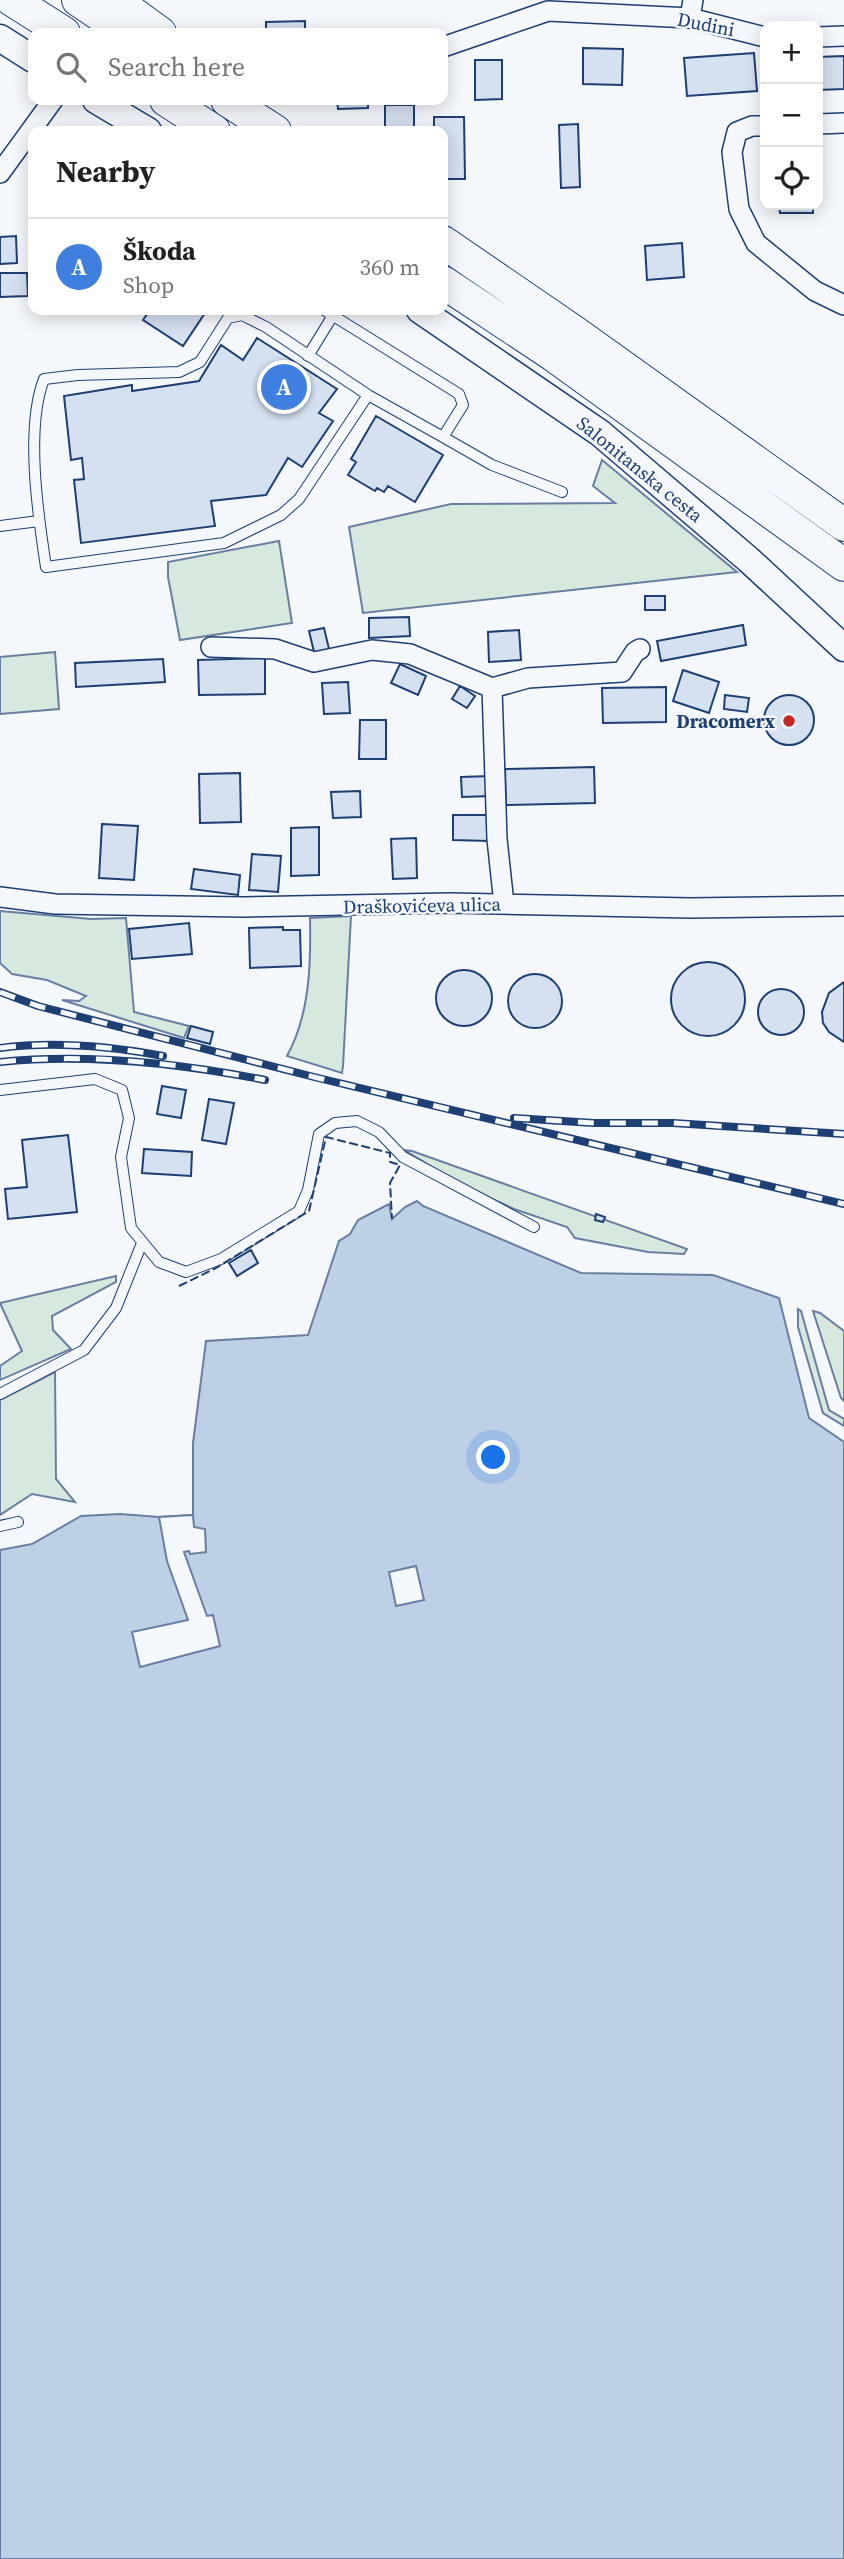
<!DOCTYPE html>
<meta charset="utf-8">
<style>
body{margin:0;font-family:"Source Serif 4",serif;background:#f6f6f6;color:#202124}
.controls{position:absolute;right:21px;top:21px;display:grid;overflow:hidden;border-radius:14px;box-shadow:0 4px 18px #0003}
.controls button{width:63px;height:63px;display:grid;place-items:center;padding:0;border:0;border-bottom:2px solid #e0e0e0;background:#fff;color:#202124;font:35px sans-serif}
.you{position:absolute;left:494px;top:1458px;width:24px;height:24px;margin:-18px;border:5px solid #fff;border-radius:50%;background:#1a73e8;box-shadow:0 0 0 10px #1a73e833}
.badge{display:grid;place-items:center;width:46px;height:46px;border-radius:50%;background:#c62828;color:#fff;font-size:23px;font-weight:700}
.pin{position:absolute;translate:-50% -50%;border:4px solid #fff;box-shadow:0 2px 7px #0006}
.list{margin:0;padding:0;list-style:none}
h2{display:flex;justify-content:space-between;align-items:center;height:91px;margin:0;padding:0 28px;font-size:30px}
h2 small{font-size:23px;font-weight:400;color:#757577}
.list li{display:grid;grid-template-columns:46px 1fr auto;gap:21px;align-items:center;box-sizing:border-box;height:98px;padding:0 28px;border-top:2px solid #e0e0e0}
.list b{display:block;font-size:26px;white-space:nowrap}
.list p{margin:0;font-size:23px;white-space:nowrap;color:#757577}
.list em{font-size:23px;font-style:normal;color:#757577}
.icon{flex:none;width:38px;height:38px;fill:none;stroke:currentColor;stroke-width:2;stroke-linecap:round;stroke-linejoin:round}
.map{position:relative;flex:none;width:844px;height:2559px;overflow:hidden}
.search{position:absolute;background:#fff;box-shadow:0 4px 18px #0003;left:28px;top:28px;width:420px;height:77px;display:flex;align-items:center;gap:18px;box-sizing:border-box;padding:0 24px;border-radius:14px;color:#757577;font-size:26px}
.panel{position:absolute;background:#fff;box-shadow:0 4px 18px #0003;left:28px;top:126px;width:420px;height:189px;border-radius:14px}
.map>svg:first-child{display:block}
.green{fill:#d7e8df;stroke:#687fa3;stroke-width:2}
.water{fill:#bed0e5;stroke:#687fa3;stroke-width:2}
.pier{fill:#f4f7fb;stroke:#687fa3;stroke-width:2}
.building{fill:#d5e0f0;stroke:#1d3f73;stroke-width:2}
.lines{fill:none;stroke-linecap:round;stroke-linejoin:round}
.service-casing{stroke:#1d3f73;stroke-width:12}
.minor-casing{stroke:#1d3f73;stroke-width:22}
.secondary-casing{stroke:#1d3f73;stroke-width:29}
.trunk-casing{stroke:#1d3f73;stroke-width:34}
.service{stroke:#f4f7fb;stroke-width:10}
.minor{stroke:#f4f7fb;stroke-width:19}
.secondary{stroke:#f4f7fb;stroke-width:26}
.trunk{stroke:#f4f7fb;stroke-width:32}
.rail-casing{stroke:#1d3f73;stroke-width:8}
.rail{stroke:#f4f7fb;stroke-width:5;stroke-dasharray:16;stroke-linecap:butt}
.fence{stroke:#1d3f73;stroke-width:2;stroke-dasharray:9 3.5;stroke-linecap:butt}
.poi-dot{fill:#c62828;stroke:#f4f7fb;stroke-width:2.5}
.labels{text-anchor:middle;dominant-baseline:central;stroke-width:5;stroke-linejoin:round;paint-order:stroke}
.street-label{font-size:19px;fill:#1d3f73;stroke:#f4f7fb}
.poi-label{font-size:19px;font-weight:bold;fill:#1d3f73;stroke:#f4f7fb;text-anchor:end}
</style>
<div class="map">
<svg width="844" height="2559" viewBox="0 0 844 2559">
<rect width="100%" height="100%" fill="#f4f7fb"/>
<path class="green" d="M602 460 737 572 363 613 349 527 451 504 615 503 593 486Z
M279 541 292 623 180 640 168 577V562Z
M55 652 59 709 0 714V657Z
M0 911 91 919 126 918 134 1012 189 1026 184 1038 62 1000 79 1001 86 996 47 980 12 974 0 963Z
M351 916 343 1066 342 1073 287 1056C310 1014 311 964 310 918Z
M404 1150 412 1151 687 1249 684 1254 648 1252 575 1238 567 1227 514 1209 464 1186Z
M116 1276V1282L52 1316 53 1330 71 1349 0 1380V1366L22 1351 0 1303Z
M798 1309 801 1311 829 1410 844 1419V1426L823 1413 798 1327Z
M813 1311 820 1313 844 1331V1401L841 1398Z
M55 1372 56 1479 75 1502 32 1494 0 1515V1400Z"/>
<path class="water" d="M417 1201 423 1206 581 1273 713 1275 779 1298 809 1418 844 1442V2559H0V1550L32 1544 81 1516 120 1514 159 1517 193 1515V1443L206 1341 308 1335 339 1241 350 1234 358 1220 389 1204 392 1219 405 1207Z"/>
<path class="pier" d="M193 1515 194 1527 205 1529 206 1552 190 1554 189 1551 184 1552 207 1616 213 1615 220 1646 140 1667 132 1632 188 1620 167 1561 159 1517Z
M416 1566 424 1600 396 1606 389 1572Z"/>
<path class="building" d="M305 21V33H266V22Z
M583 48 623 49 622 85 583 84Z
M754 53 757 91 687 96 684 58Z
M844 56V89L818 90V57Z
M475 60H502V99L475 100Z
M337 100H368V108L338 109Z
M385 105H414V131H385Z
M434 117H464L465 179H443V131H434Z
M578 124 580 187 561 188 559 125Z
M779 205H813V213H780Z
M16 236 17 263 0 264V237Z
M682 243 684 277 647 280 645 246Z
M0 273H27L28 296 0 297Z
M150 310H207L183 346 143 320Z
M257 338 337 389 319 413 333 421 302 467 288 458 266 495 211 501 215 526 81 543 74 480 84 479 82 458 71 460 64 396 132 385V391L199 381 221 345 243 360Z
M376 416 443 455 415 502 388 486 384 492 377 488 375 491 348 475 356 462 351 459Z
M645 596H665V610H645Z
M409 617 410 636 369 638V618Z
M743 625 746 645 661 661 657 641Z
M324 628 330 653 315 656 309 631Z
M519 630 521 660 489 662 488 632Z
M265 658V694L199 695 198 660Z
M163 659 165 682 76 687 75 663Z
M400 664 426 676 418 695 391 683Z
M683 670 719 682 709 713 673 701Z
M348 682 350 713 324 714 322 683Z
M460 686 475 696 467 708 452 699Z
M666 687V722L603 723 602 688Z
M725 695 749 698 747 712 724 709Z
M764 720a25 25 0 1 1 50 0a25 25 0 1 1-50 0Z
M360 720H386V759H359Z
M594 767 595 803 506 805 505 769Z
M240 773 241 822 200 823 199 774Z
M491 776V796L462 797 461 777Z
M360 791 361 817 333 818 331 792Z
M453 815H489V841L453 840Z
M102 824 138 826 134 880 99 878Z
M319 827V875L291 876V828Z
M416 838 417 878 393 879 391 839Z
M252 854 281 856 278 892 249 890Z
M194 869 240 875 238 895 191 889Z
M189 923 192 954 132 959 129 929Z
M283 927V930H300L301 966 250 968 249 928Z
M671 999a37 37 0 1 1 74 0a37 37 0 1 1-74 0Z
M436 998a28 28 0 1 1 56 0a28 28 0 1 1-56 0Z
M508 1001a27 27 0 1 1 54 0a27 27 0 1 1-54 0Z
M844 982V1042L829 1032 823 1023 822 1012 829 993Z
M758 1012a23 23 0 1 1 46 0a23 23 0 1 1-46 0Z
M191 1026 213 1032 210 1044 187 1038Z
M162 1086 186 1090 181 1118 157 1114Z
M209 1099 234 1103 226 1144 202 1140Z
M68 1135 77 1212 8 1219 5 1189 27 1187 22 1140Z
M144 1149 192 1152 191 1176 142 1173Z
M596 1214 605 1217 603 1222 595 1220Z
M251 1250 258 1263 237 1276 229 1263Z"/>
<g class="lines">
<g class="service-casing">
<path id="service" d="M324 310 459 394 463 405 443 437 368 395
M242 315 266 327 368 395 299 499 281 515 224 543 46 567C38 515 25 428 44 379L78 375 179 372 200 362 228 318Z
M308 356 335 312
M443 437 492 465 562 492
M0 526 39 521
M0 1090 95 1079 122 1090 129 1118 121 1157 131 1228 159 1262 186 1272 221 1259 299 1211 308 1190 319 1134 335 1123 357 1121 379 1132 403 1157 534 1227
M0 1394 84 1350 116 1308 142 1243
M0 1526 18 1522"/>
</g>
<g class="minor-casing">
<path id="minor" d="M690 18 693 0
M818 37 844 36
M443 47 548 11 690 18 765 37
M818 124 844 123
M765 126H752L737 132 732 152 739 209 756 243 815 291 844 305
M0 173 53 100
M211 647 275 649 314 662 372 650 410 654 492 688 497 839 504 904
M492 688 528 678 622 672 635 652 640 649
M0 897 55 904 244 907 450 903 690 908 844 906"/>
</g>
<g class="secondary-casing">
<path id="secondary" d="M0 38 33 59
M96 100 148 131
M420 310 600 433 749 560 844 648"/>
</g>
<g class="trunk-casing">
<path id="trunk" d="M12 0 64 33
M78 0 127 33
M115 0 160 33
M166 100 214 131
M227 100 275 131
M443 242 573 331 844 525
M443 282 553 355 844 565"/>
</g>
<use href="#service" class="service"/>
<use href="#minor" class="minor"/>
<use href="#secondary" class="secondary"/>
<use href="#trunk" class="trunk"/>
<g class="rail-casing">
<path id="rail" d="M0 992 38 1006 314 1077 844 1204
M0 1048C54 1041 109 1046 163 1056
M0 1062C88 1053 178 1063 265 1080
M514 1118 594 1123H673L844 1134"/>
</g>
<use href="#rail" class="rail"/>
<path class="fence" d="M179 1286 216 1268 309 1211 326 1137 390 1153V1162L400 1165 390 1183 392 1219"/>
</g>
<circle class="poi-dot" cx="789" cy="721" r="7"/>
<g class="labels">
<g class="street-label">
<text transform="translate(706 24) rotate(11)">Dudini</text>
<text transform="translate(640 469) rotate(39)">Salonitanska cesta</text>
<text transform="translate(422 905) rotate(-1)">Draškovićeva ulica</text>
</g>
<g class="poi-label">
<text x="775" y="721">Dracomerx</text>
</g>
</g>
</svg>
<div class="controls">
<button>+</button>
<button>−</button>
<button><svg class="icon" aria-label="locate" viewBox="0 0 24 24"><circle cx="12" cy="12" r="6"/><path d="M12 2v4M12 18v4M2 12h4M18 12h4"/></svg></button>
</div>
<div class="you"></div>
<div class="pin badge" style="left:284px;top:387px;background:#3f7fe0">A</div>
<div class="search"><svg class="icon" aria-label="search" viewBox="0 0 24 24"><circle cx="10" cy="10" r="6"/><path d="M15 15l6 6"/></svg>Search here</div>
<section class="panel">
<h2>Nearby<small></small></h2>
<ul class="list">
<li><span class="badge" style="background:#3f7fe0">A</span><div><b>Škoda</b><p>Shop</p></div><em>360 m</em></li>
</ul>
</section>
</div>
